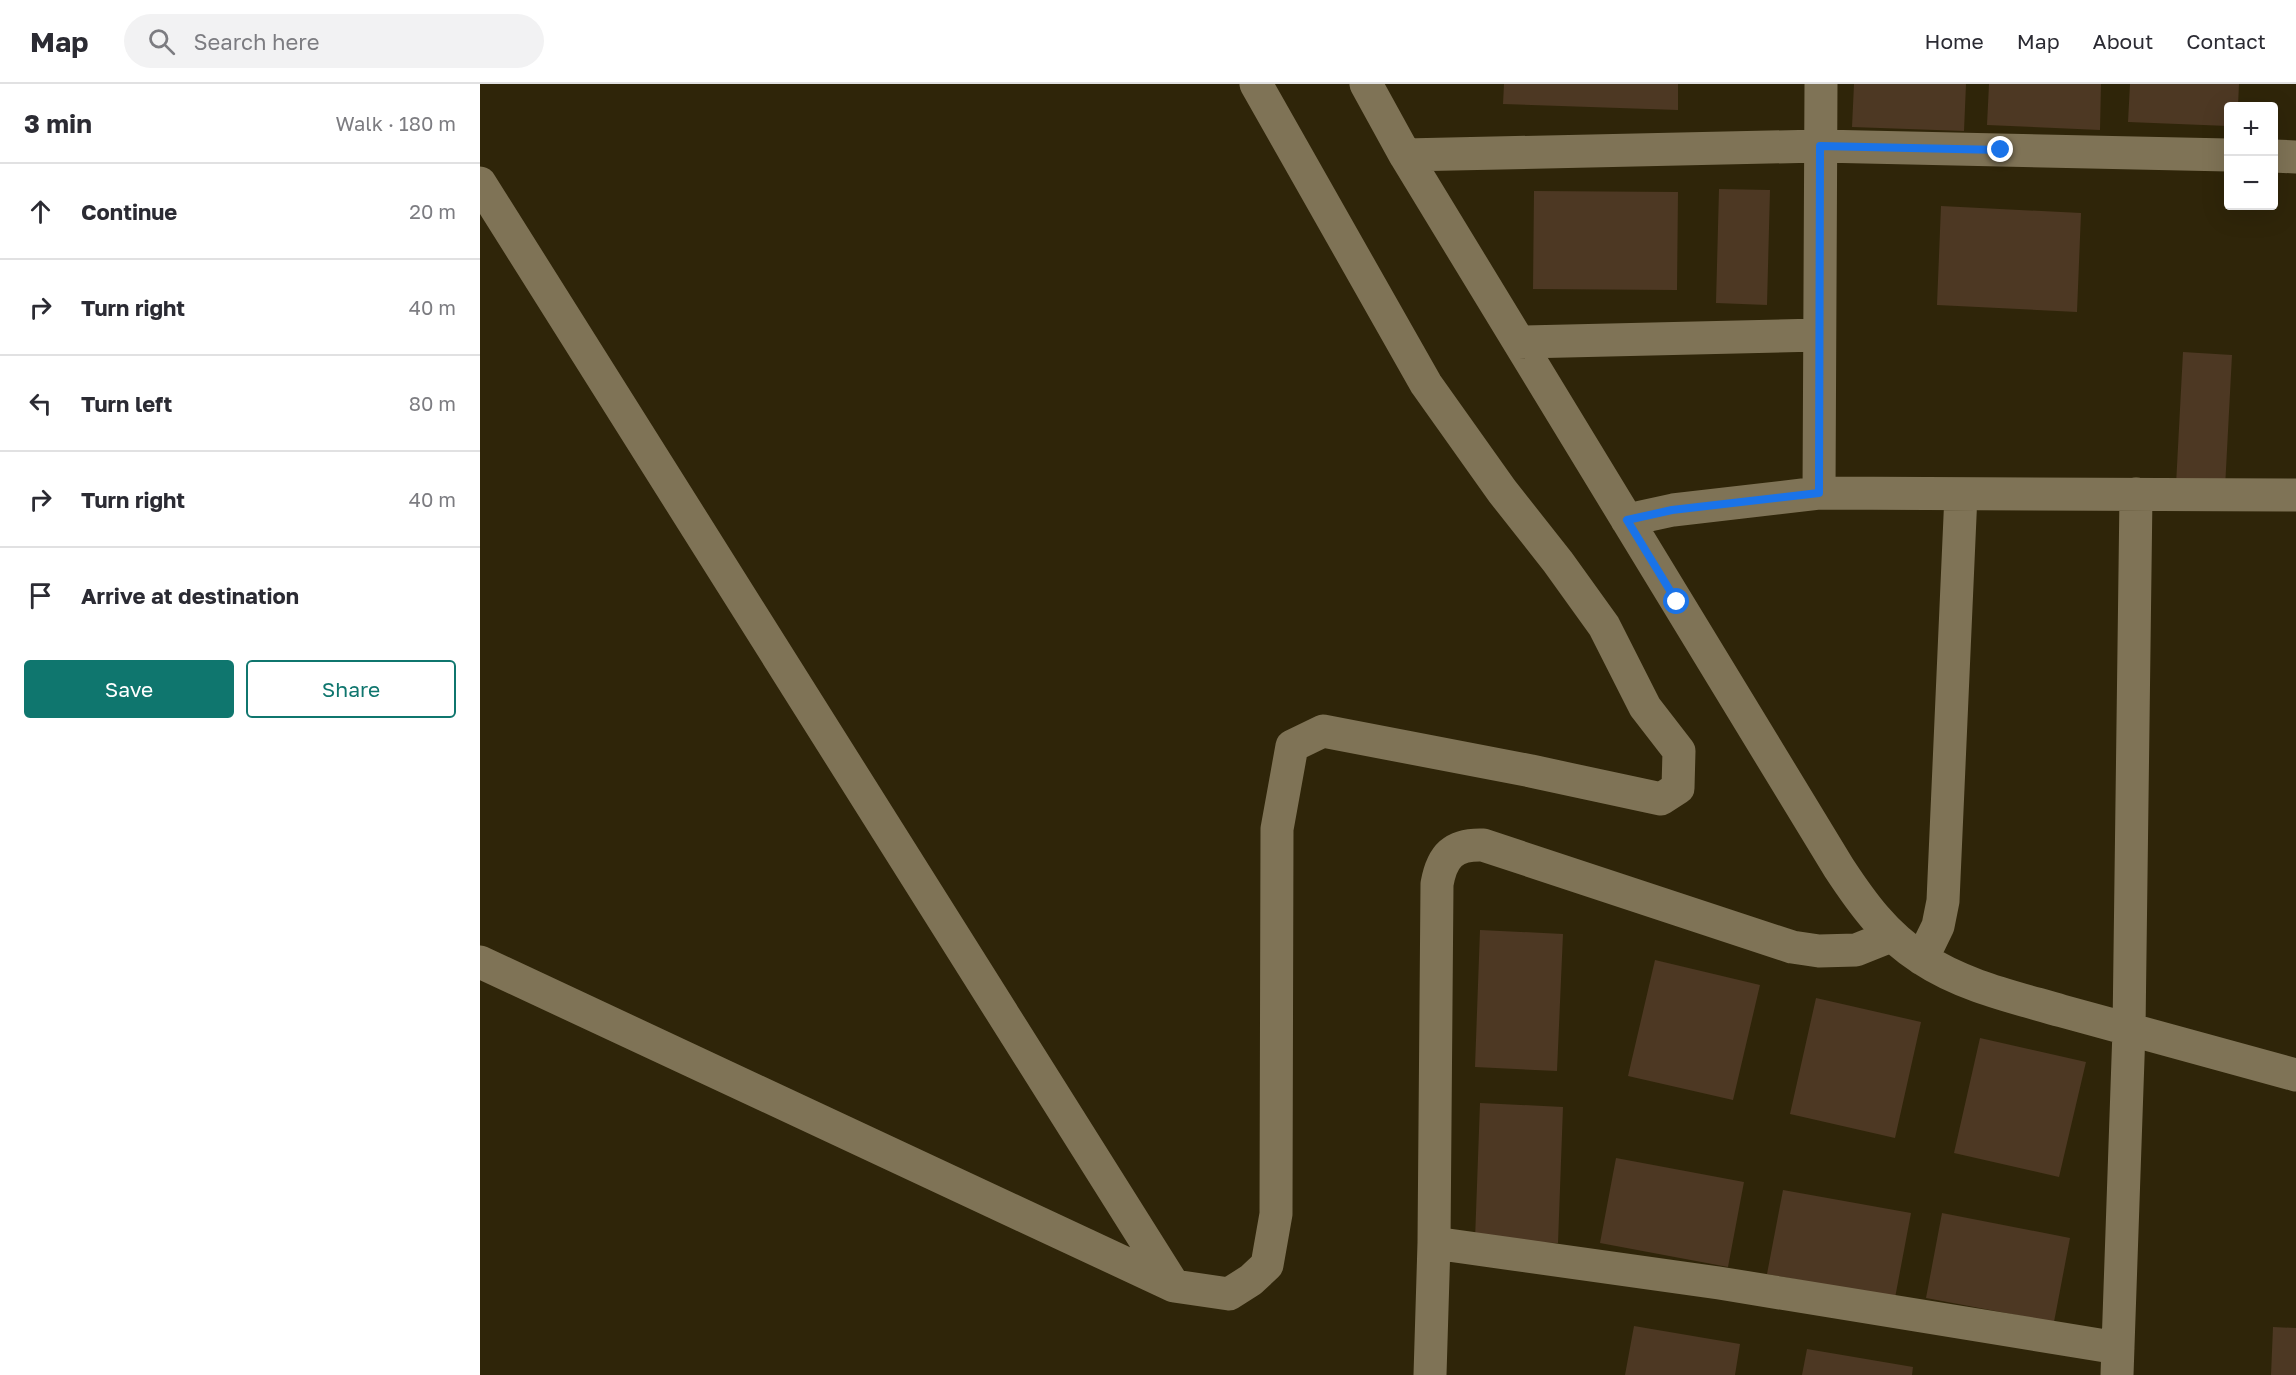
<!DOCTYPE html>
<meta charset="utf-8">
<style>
body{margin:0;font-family:"Golos Text",sans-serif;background:#f2f2f3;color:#2b2b33}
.controls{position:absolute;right:18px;top:18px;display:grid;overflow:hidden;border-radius:6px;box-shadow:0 6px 24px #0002}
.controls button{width:54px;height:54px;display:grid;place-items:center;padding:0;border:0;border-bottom:2px solid #e1e1e2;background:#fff;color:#2b2b33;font:30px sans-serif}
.stop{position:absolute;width:18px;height:18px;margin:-14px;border:4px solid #1a73e8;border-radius:50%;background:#fff}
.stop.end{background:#1a73e8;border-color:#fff;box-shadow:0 2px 6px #0008}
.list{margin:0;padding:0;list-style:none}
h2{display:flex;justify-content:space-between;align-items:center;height:78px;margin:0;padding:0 24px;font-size:26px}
h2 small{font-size:20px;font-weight:400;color:#7c7c81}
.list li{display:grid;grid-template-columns:39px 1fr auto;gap:18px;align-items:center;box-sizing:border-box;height:96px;padding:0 24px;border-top:2px solid #e1e1e2}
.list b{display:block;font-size:22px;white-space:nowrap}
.list em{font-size:20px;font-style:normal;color:#7c7c81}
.actions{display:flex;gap:12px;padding:18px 24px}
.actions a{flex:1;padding:14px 0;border:2px solid #0f766e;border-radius:6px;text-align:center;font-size:21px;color:#0f766e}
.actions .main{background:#0f766e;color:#fff}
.icon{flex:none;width:33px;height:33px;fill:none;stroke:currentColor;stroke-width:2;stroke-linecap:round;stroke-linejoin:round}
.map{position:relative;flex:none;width:1816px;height:1291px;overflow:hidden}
header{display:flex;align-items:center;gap:36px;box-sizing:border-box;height:84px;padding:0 30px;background:#fff;border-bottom:2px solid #e1e1e2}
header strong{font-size:28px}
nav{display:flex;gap:33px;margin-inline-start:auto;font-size:21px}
.search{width:420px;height:54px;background:#f2f2f3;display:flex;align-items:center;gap:15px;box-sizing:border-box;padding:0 21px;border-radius:33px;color:#7c7c81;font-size:22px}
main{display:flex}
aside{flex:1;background:#fff}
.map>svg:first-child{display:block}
.building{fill:#4d3823}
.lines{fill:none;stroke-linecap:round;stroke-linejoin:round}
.minor{stroke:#7f7356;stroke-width:33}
.route{stroke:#1a73e8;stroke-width:8}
</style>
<header>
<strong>Map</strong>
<div class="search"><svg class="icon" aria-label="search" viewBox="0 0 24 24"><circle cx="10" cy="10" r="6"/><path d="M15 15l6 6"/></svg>Search here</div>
<nav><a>Home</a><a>Map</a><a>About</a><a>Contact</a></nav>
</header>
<main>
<aside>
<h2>3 min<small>Walk · 180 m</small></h2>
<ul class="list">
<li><svg class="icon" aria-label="ahead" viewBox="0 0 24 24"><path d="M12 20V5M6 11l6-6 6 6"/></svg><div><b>Continue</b></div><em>20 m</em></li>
<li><svg class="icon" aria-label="right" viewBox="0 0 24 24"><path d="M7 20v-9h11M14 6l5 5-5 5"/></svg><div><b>Turn right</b></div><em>40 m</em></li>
<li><svg class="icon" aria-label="left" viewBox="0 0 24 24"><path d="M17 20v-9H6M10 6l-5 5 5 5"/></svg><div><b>Turn left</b></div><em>80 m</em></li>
<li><svg class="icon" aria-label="right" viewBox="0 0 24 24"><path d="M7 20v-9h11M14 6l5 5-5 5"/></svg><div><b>Turn right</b></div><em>40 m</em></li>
<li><svg class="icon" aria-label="arrive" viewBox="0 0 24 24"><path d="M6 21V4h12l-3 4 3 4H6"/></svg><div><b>Arrive at destination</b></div></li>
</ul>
<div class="actions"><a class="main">Save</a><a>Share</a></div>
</aside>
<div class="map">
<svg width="1816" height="1291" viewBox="0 0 1816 1291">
<rect width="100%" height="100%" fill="#2f2509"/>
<path class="building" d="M1024 0H1198V26L1023 20Z
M1374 0H1486L1484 47 1372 43Z
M1509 0H1621L1620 46 1507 41Z
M1650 0H1759L1758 22H1748V42L1648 38Z
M1239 105 1290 106 1287 221 1236 219Z
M1054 107 1198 108 1197 206 1053 205Z
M1461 122 1601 129 1597 228 1457 221Z
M1703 268 1752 271 1745 404 1696 401Z
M1000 846 1083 850 1077 987 995 983Z
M1175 876 1280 901 1253 1016 1148 992Z
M1336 914 1441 938 1415 1054 1310 1030Z
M1500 954 1606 978 1579 1093 1474 1069Z
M1000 1019 1083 1023 1078 1159 995 1156Z
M1136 1074 1264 1098 1248 1183 1120 1159Z
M1303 1106 1431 1129 1415 1214 1287 1190Z
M1462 1129 1590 1154 1574 1238 1446 1214Z
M1154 1242 1260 1260 1255 1291H1145Z
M1793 1243 1816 1244V1291H1791Z
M1327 1265 1433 1283 1432 1291H1322Z"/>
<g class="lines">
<path class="minor" d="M886 0 925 71 1359 784C1382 819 1405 851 1441 874 1483 902 1534 913 1582 927 1660 949 1738 970 1816 991
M925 71 1340 62 1748 71
M1794 72 1816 73
M0 99 694 1202
M1039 258 1339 251
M1339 409 1341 0
M1147 436 1193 426 1339 409 1816 411
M1442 875 1458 842 1463 817 1481 410
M0 878 694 1202 749 1210 771 1196 787 1181 796 1130 797 745 812 662 843 647 1051 687 1181 715 1198 704 1199 667 1165 623 1124 542 1078 478 1022 407 946 300 776 0
M954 1159 1239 1199 1638 1264
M950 1291 954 1159 957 800C962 772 973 760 1003 761L1312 863 1339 867 1376 866 1411 852
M1637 1291 1649 946 1656 410"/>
</g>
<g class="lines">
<path class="route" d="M1197 518 1147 436 1192 426 1339 409 1340 62 1521 66"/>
</g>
</svg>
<div class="controls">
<button>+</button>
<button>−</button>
</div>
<div class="stop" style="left:1197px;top:518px"></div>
<div class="stop end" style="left:1521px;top:66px"></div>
</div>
</main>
